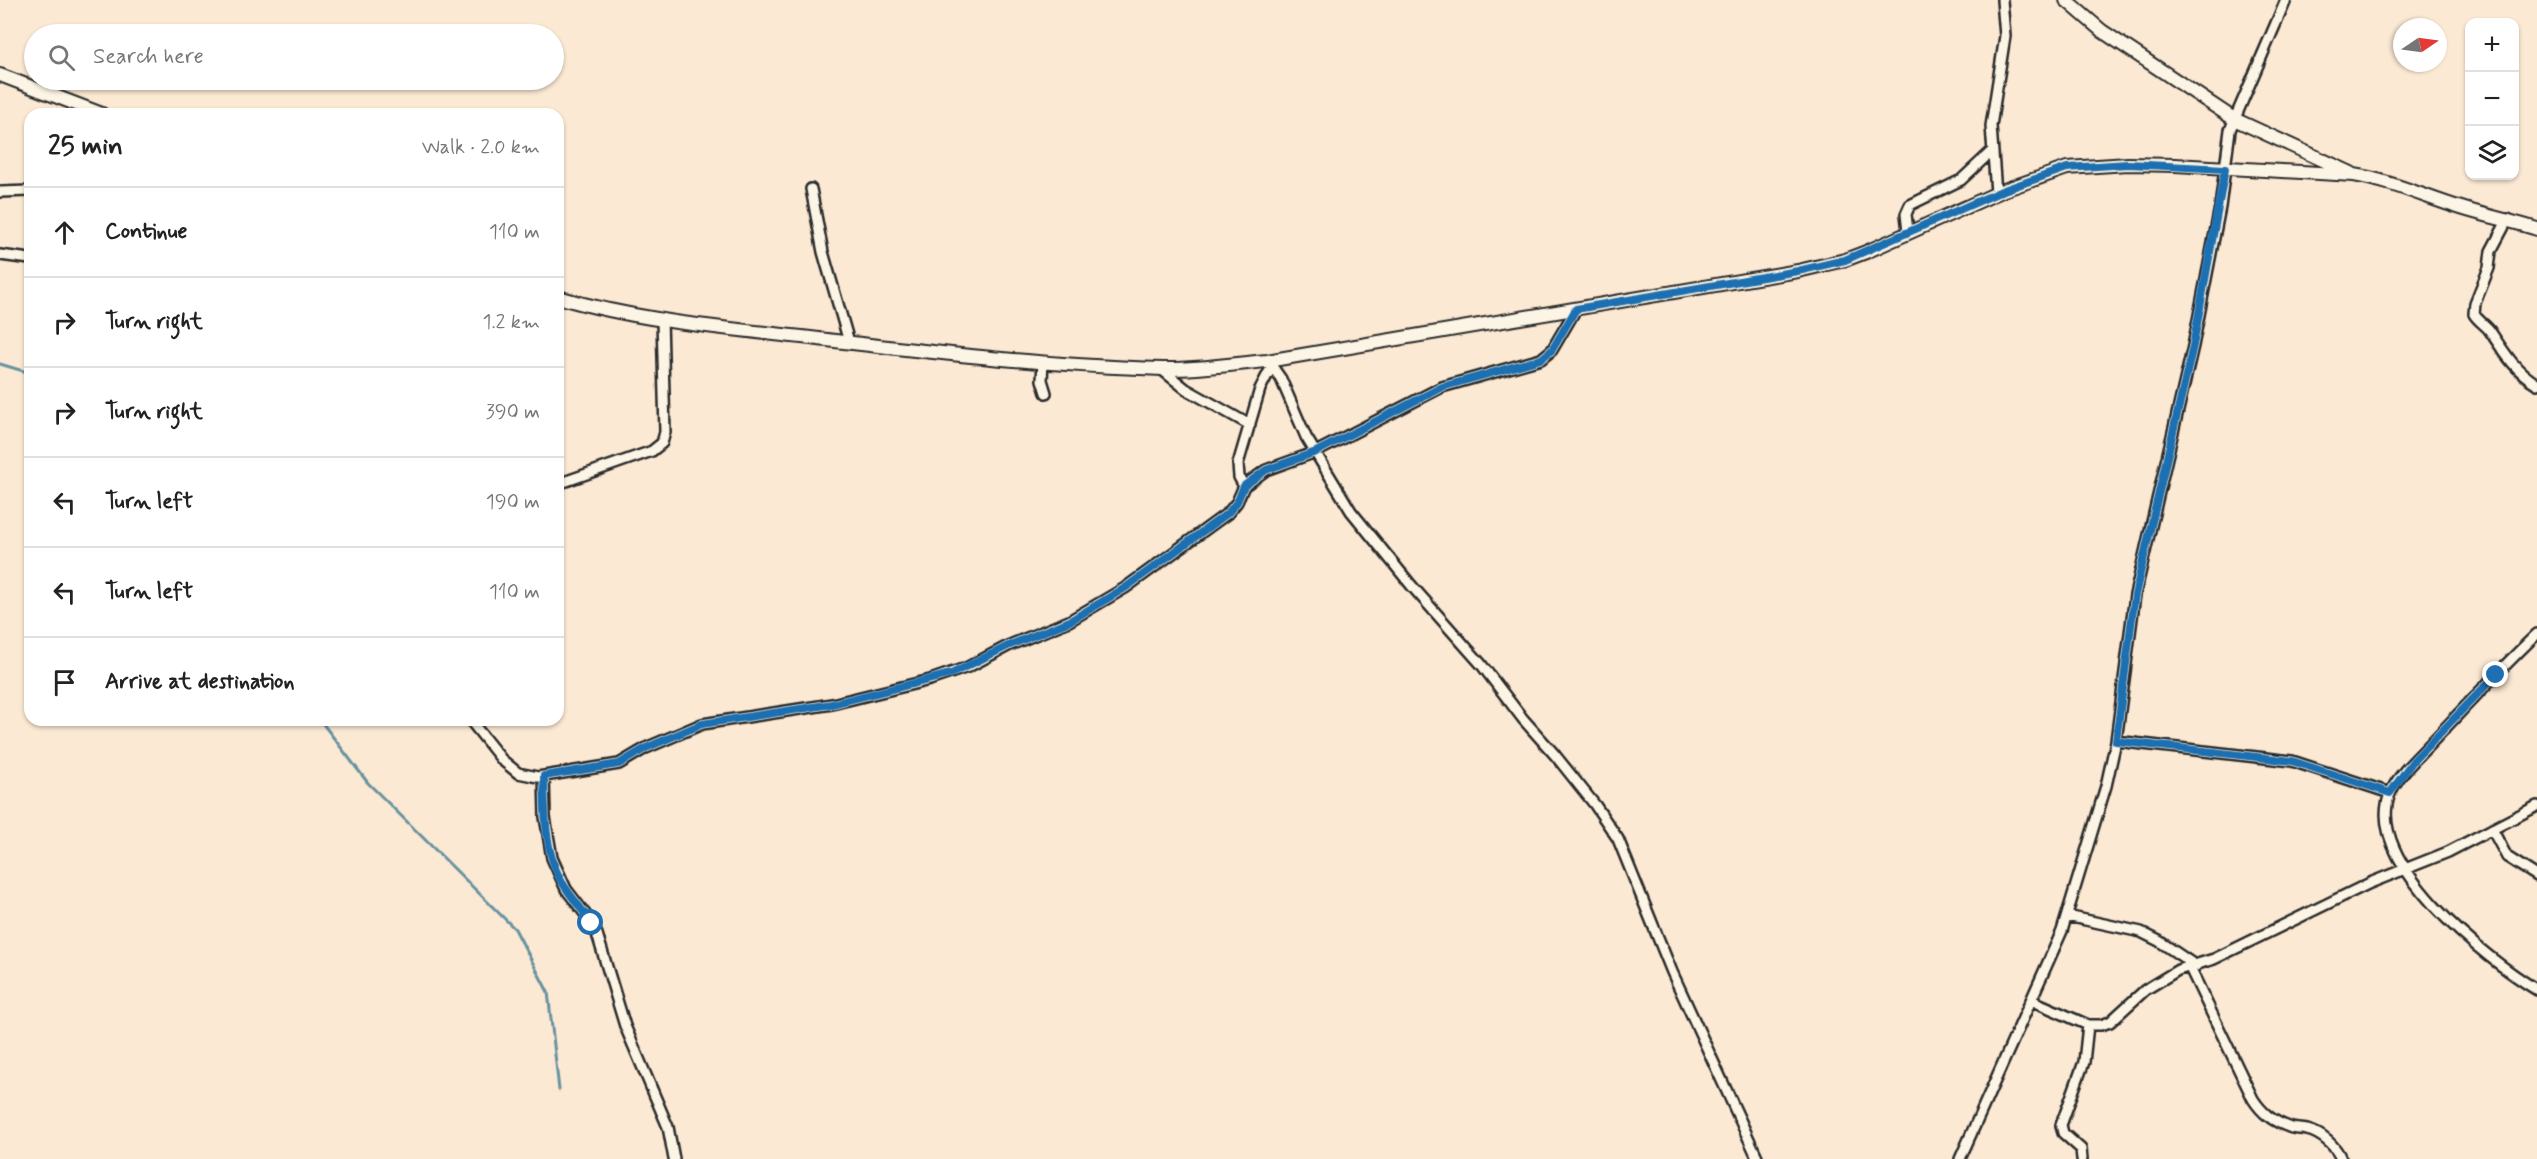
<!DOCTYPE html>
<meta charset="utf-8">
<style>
body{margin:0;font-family:Mynerve,sans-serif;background:#f2f2f2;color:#222}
.controls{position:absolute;right:18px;top:18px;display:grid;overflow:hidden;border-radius:12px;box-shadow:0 2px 4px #0004}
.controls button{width:54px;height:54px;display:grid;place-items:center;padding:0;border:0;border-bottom:2px solid #e0e0e0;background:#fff;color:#222;font:30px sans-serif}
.compass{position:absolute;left:2393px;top:18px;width:54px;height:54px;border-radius:50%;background:#fff;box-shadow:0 2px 4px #0004;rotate:77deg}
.stop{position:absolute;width:18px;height:18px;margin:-14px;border:4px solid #1f6fb2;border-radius:50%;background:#fff}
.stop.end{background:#1f6fb2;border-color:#fff;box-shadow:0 2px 6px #0008}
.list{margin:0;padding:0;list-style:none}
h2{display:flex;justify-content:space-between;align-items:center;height:78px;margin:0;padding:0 24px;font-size:26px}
h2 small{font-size:20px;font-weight:400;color:#767676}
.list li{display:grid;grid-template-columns:39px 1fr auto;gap:18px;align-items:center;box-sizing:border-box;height:90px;padding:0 24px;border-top:2px solid #e0e0e0}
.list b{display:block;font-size:22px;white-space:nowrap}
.list em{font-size:20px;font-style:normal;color:#767676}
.icon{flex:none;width:33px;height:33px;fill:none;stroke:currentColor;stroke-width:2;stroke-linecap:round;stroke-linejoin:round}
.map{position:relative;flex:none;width:2537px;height:1159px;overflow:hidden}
.search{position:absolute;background:#fff;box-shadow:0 2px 4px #0004;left:24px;top:24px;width:540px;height:66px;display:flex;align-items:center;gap:15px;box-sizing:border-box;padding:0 21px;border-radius:33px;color:#767676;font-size:22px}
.panel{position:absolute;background:#fff;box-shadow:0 2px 4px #0004;left:24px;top:108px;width:540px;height:618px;border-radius:18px}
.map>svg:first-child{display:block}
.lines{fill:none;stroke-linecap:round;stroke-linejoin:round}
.stream{stroke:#6792a1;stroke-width:3}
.minor-casing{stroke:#2b2b2b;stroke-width:14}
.tertiary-casing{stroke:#2b2b2b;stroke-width:16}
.minor{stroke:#fcf5e5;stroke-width:9}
.tertiary{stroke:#fcf5e5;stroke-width:12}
.route{stroke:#1f6fb2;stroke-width:8}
</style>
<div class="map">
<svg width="2537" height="1159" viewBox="0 0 2537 1159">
<rect width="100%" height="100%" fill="#fbe9d3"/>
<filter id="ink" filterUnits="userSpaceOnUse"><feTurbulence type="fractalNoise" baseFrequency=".0167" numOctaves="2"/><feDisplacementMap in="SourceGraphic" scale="12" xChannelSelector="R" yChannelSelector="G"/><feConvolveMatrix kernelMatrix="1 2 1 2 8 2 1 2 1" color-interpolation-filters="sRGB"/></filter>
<g filter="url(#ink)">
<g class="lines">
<path class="stream" d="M0 364 30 373
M320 720 368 783 515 929 548 992 559 1090"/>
<g class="minor-casing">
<path id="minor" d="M811 189 823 252 849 342
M0 192 30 191
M1996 193 1991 126 2005 36 2002 0
M2508 219 2491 251 2489 268 2475 303 2474 314C2478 321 2486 325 2490 331 2504 352 2515 371 2537 384
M1908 232 1906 214 1910 205 1961 180 1992 151
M0 255 30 259
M1043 362 1042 380 1046 393
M1272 366 1281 379 1306 437 1351 511 1411 585 1481 664 1523 719 1555 755 1595 805 1618 839 1672 972 1758 1159
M1161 369 1186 389 1250 425
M558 484 652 451 662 443 665 432 662 319
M1244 486 1239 477 1238 464 1260 389 1272 366 1273 361
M2537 634C2501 668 2467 705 2432 742 2418 757 2398 774 2390 794 2363 862 2487 960 2537 990
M470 720 502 760 518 773 538 777 619 764 646 748 702 724 832 704 930 680 968 667 1010 645 1069 621 1125 588 1228 513 1237 502 1244 486 1266 470 1316 452 1442 387 1541 359 1552 350 1576 309
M2116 741 2292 761 2390 793
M544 776 545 817 552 858 566 889 586 915 597 934 625 1026 668 1127 674 1159
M2492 829 2507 857 2537 876
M2067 916 2141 932 2159 941 2196 966
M2190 968 2253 1099C2262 1113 2272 1121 2289 1127 2295 1130 2301 1128 2307 1130 2321 1133 2336 1146 2341 1159
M2031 1000 2088 1025H2101L2110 1022 2145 990 2178 970 2214 959 2370 883 2448 852 2537 806
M1960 1159 2062 931 2106 786 2116 741 2135 595 2193 346 2220 207 2230 130 2286 0
M2082 1159 2081 1149 2063 1133 2061 1125 2084 1062 2088 1025"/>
</g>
<g class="tertiary-casing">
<path id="tertiary" d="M2066 0 2102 31 2234 119 2351 173
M0 75 102 114
M558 297C645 323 737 329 827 340 939 353 1050 366 1163 369 1197 370 1232 364 1267 361L1798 271 1845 260 1866 252 2004 190 2067 168 2128 164 2175 165 2354 175C2391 181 2425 197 2461 208 2486 216 2512 221 2537 229"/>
</g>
<use href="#minor" class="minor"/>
<use href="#tertiary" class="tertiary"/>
</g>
</g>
<g class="lines" filter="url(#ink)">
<path class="route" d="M591 923C581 907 568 894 559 877 544 846 545 810 544 776L619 764 646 748 702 724 832 704 951 674 1010 645 1070 621 1125 588 1228 513 1237 502 1244 486 1266 470 1316 452 1442 387 1541 359 1552 350 1576 309 1798 271 1845 260 2004 190 2067 168 2128 164 2225 169 2193 346 2135 595 2116 741 2292 761 2390 793 2413 761 2496 675"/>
</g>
</svg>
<div class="controls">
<button>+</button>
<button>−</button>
<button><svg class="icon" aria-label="layers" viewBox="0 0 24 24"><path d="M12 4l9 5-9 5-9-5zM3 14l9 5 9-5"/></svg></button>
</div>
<svg class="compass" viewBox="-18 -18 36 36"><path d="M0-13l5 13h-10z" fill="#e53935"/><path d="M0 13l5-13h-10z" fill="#767676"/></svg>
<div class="stop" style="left:591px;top:923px"></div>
<div class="stop end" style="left:2496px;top:675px"></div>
<div class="search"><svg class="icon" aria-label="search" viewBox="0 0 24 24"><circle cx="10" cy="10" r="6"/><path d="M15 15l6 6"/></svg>Search here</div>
<section class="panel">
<h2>25 min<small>Walk · 2.0 km</small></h2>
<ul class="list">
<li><svg class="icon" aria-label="ahead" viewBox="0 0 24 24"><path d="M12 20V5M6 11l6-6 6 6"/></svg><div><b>Continue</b></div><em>110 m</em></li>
<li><svg class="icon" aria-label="right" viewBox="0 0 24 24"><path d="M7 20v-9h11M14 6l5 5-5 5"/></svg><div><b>Turn right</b></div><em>1.2 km</em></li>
<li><svg class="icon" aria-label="right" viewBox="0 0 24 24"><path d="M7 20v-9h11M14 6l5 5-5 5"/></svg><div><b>Turn right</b></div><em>390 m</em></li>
<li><svg class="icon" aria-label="left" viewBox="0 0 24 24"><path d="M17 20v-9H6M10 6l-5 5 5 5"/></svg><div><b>Turn left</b></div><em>190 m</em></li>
<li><svg class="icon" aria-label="left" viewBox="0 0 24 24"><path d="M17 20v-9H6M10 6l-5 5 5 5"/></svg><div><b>Turn left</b></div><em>110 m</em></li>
<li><svg class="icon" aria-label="arrive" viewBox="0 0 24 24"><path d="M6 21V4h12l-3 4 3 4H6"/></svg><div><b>Arrive at destination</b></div></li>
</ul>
</section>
</div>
